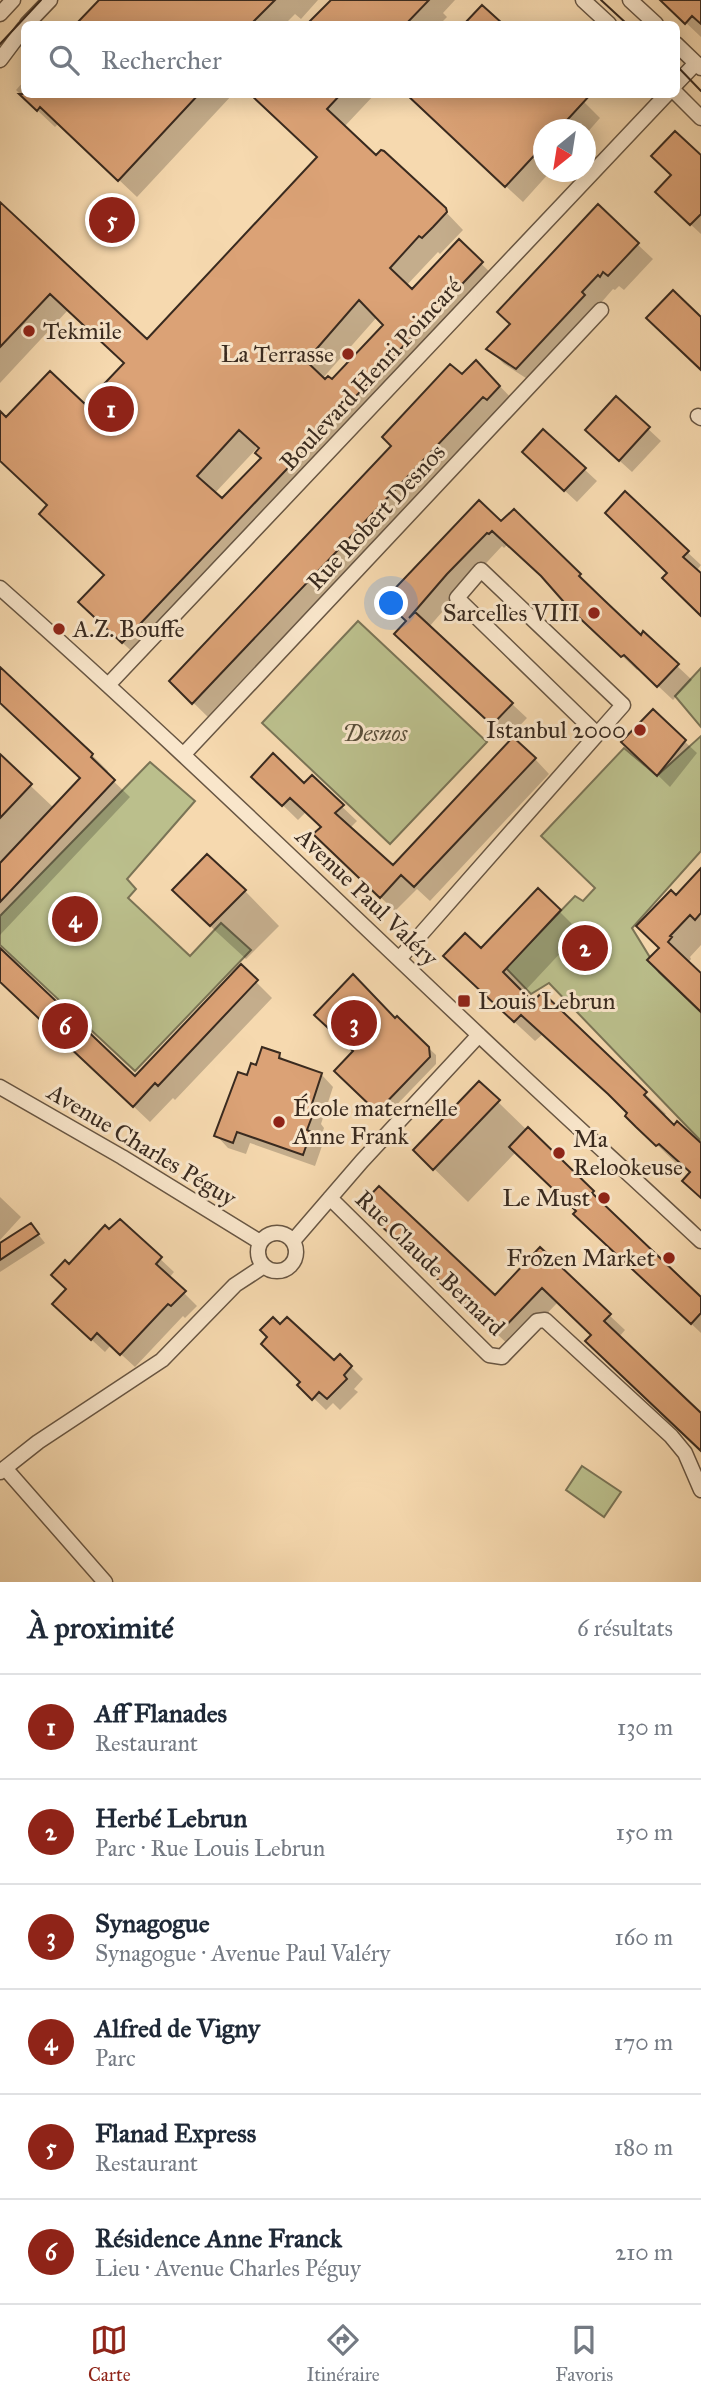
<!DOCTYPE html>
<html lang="fr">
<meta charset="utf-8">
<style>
body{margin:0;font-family:"IM FELL Great Primer",serif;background:#f2f2f3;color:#1f2937}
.compass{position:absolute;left:533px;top:119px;width:63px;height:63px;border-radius:50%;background:#fff;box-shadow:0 4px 18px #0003;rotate:210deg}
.you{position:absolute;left:392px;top:604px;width:24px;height:24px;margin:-18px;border:5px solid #fff;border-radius:50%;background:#1a73e8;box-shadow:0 0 0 10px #1a73e833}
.badge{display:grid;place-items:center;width:46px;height:46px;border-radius:50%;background:#8f2418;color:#fff;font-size:23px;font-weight:700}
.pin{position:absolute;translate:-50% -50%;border:4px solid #fff;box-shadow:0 2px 7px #0006}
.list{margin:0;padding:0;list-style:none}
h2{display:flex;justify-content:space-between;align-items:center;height:91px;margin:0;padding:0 28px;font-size:30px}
h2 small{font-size:23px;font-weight:400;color:#747a83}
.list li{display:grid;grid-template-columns:46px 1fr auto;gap:21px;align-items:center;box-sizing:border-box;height:105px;padding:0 28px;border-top:2px solid #e0e1e3}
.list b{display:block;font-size:26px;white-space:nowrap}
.list p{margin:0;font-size:23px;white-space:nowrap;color:#747a83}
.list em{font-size:23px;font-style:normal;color:#747a83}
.icon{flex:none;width:38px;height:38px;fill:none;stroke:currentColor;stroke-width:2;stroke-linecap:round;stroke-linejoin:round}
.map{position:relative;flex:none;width:701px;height:1582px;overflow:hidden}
.search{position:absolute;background:#fff;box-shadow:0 4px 18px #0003;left:21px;right:21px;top:21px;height:77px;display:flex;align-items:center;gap:18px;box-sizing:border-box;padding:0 24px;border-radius:10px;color:#747a83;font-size:26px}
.sheet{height:721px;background:#fff}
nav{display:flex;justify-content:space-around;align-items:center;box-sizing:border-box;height:98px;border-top:2px solid #e0e1e3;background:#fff;font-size:19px;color:#747a83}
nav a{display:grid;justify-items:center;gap:4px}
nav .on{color:#8f2418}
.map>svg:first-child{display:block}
.green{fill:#bbbf8c;stroke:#7a7456;stroke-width:2}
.shadow{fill:#0003;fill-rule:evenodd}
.building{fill:#dba276;stroke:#392a1f;stroke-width:2;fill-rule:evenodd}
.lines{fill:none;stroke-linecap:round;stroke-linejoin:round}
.minor-casing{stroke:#685643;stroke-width:17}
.minor{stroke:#f9e6cb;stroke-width:14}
.tram{stroke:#392a1f;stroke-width:2}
.poi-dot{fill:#8f2418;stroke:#f9e6cb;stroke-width:2.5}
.labels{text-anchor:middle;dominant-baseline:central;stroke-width:6;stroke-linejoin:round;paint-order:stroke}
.poi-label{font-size:24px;fill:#392a1f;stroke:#f9e6cb;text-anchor:start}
.street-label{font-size:24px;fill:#392a1f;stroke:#f9e6cb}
.park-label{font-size:24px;font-style:italic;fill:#5a4f3a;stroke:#f9e6cb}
</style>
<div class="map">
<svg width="701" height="1582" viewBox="0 0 701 1582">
<rect width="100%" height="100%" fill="#f6d9af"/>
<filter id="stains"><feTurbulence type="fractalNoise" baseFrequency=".00286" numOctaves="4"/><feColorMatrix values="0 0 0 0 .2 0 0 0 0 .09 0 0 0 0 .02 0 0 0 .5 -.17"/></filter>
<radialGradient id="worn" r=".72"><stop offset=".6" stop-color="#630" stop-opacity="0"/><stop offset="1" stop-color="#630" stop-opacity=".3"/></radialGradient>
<path class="green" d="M358 621 487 742 390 844 262 723Z
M701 668V727L675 696Z
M701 736V851L632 928 659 972 701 1012V1141L549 983 531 994 506 968 575 896 583 901 595 888 541 836 624 748 655 774H659Z
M150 762 195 801 127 879 136 889 128 898 190 956 221 923 251 950 135 1071 0 945V916Z
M582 1466 621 1492 604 1517 566 1490Z"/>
<path class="shadow" d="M101 0H318L301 19 295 14 285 24H78Z
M333 0H455L443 13 447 17 440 24H310Z
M662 0H701V37Z
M24 81V94H233L137 197 59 123 55 127 16 90Z
M251 94H375L344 127 376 158 444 210 463 230 440 254 438 252 406 286 412 292 459 242 499 281 141 660 97 619 106 575 49 505 0 460V414L6 420 85 407 126 364 68 310 0 383V204L147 341 318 157ZM377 317 385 325 332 381 322 379ZM258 447 263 458 222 501 214 494Z
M576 94 600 118 586 134V130H544V172H550L523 202 420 107Z
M701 158V234L673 208Z
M598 207 653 259 624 290 619 286 615 290 613 289 532 382 504 364 489 349 512 324Z
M462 377 492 378 515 402 209 718 171 681Z
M616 399 661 441 632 472 600 443Z
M536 464 584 469 597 481 577 502Z
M625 494 701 565 697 570 701 573V614L669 574Z
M479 502 501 524 514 511 594 589 592 591 641 638 643 634 692 680 673 700 639 668 637 670 587 623 548 581 508 544 504 548 502 546 462 589 429 627 527 718 507 739 411 648 408 622 387 600Z
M0 669 92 755 108 771 106 774 130 797 0 935V757L54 808 82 778 0 701Z
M653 712 697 753 670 787 636 754Z
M535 759 549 774 430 901 417 889 395 911 330 849 323 828 306 812 298 820 268 791 304 786 312 778 357 821 350 828 394 867Z
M701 871V945L690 957 691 959 688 963 701 976V1010L661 948 676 898Z
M538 890 580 932 522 994 533 1004 542 994 666 1114 663 1116 674 1127 701 1146V1197L692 1173 681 1163 678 1165 627 1116 629 1113 543 1034 535 1041 466 977 481 951Z
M245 891 279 926 246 959 209 925Z
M0 951 135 1078 241 967 272 998 175 1100 173 1098 150 1122 0 980Z
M397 1018 436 1055V1064L385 1117 337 1071Z
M279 1055 287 1063 321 1074 333 1087 321 1124 324 1128 319 1142 322 1146 315 1166 250 1143 246 1154 228 1148 216 1135 248 1077 257 1067Z
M498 1102 701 1299V1333L592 1230 578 1211 516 1152 468 1202 415 1150Z
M0 1197 21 1217 0 1240Z
M120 1221 174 1272 169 1278 197 1306 185 1318 183 1316 135 1367 111 1345 105 1352 67 1317 69 1266Z
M378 1221 495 1297 540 1250 625 1330 619 1337 701 1415V1450L593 1335 558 1302 513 1349Z
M31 1225 45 1243 0 1272V1245Z
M340 1356 363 1379 354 1389 358 1392 340 1410 333 1403 326 1410 300 1385Z"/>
<path class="building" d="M99 0H275L251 24H76Z
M331 0H429L406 24H307Z
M660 0H701V24L692 16 685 24Z
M482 5 503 24H464Z
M19 94H199L118 181 40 107 37 111Z
M250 94H341L327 109 376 155 381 150 384 151 446 208 447 212 433 227 422 238 419 236 390 268 412 289 459 239 483 262 122 643 78 602 104 575 39 514 47 505 0 461V411L6 417 50 371 85 404 124 363 50 294 0 347V202L147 339 317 157ZM359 300 383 325 332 379 328 376 325 379 306 361ZM239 430 259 448 255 453 261 458 222 498 197 476Z
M406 94H591L558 130H543V146L505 187Z
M675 131 701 155V214L690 225 655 192 671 175 651 156Z
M598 204 639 243 608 276 603 272 600 277 598 275 582 292 585 295 516 369 486 349 510 324 497 312Z
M673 290 701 317V370L646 318Z
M476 360 500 386 487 400 483 397 192 704 169 681 391 446 382 437 450 364 462 374Z
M616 396 650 427 619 461 585 430Z
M543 429 586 468 564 491 522 452Z
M625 491 689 551 683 557 701 573V616L662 578 667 573 605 513Z
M479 500 501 521 514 509 581 574 579 576 604 600 641 635 643 631 679 664 657 687 624 655 621 657 570 609 541 576 492 531 489 534 487 533 447 574 409 618 415 612 513 703 492 725 394 634 406 621 384 600Z
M0 667 93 754 91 757 115 780 0 902V863L80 778 0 703Z
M653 709 686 740 657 776 621 742Z
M513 737 536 758 414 887 401 875 380 898 313 834 321 827 302 809 290 798 282 806 251 777 273 753 304 783 312 775 344 805 335 813 393 865Z
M0 754 32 784 0 818Z
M207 854 246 890 210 926 172 890Z
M701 868V913L695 920 690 915 670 936 672 937 668 942 701 973V1012L647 960 659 948 636 926 671 890 676 895Z
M538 888 561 910 503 972 533 1002 542 992 647 1092 644 1095 674 1125 677 1121 701 1143V1198L682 1181 690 1172 659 1144 656 1146 636 1127 625 1116 627 1113 608 1094 521 1015 514 1022 443 956 465 933 481 948Z
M0 948 135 1076 241 964 258 980 158 1086 155 1083 133 1107 0 982Z
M353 974 395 1018 397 1016 429 1047 430 1057 377 1112 334 1071 353 1051 314 1015Z
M262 1047 280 1053 279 1058 322 1073 309 1113 313 1114 307 1130 311 1132 303 1155 237 1132 233 1143 214 1136 238 1072 247 1075 251 1063 256 1065Z
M479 1081 500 1100 433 1170 413 1150Z
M528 1127 594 1191 592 1193 701 1297V1313L691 1324 573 1214 576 1211 509 1147Z
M379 1186 495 1295 540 1247 611 1314 604 1321 701 1413V1451L585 1341 591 1335 542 1288 497 1335 360 1206Z
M120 1219 162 1257 156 1264 186 1291 171 1306 168 1304 120 1355 97 1333 91 1340 52 1304 66 1289 51 1275 65 1260 69 1264 105 1225 109 1229Z
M31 1223 39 1234 0 1260V1243Z
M273 1317 280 1324 287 1317 334 1360 340 1354 352 1366 344 1375 347 1379 327 1399 319 1392 312 1400 297 1385 300 1382 261 1344 267 1337 260 1330Z"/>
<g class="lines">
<g class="minor-casing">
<path id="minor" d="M583 0 609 24
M630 0 656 24
M0 14 13 0
M27 24 50 0
M676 44 701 68
M0 60 24 28
M676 84 696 63
M676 93 701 118
M698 416 701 418
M0 588C164 733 320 885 480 1036 553 1105 627 1172 701 1241
M109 684 667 94
M184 754 601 310
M400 958 623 705 481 570 457 598 597 734
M0 1087 122 1157 260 1242
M330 1198 489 1355 502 1357 537 1321 545 1320 671 1436 685 1453 701 1490
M258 1252a19 19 0 1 1 38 0a19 19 0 1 1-38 0Z
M293 1241 362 1161 479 1035
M5 1468 105 1582
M0 1472 38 1442 162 1360 235 1285 264 1266"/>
</g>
<use href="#minor" class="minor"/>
<path class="tram" d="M601 0 627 24
M0 44 41 0
M676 65 701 91"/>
</g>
<g class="poi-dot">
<circle cx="29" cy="331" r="7"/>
<circle cx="348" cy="354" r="7"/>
<circle cx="594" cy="613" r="7"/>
<circle cx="59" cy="629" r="7"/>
<circle cx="640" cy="730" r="7"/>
<rect x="457" y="994" width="14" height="14" rx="3.5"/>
<circle cx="279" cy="1122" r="7"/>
<circle cx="559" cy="1153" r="7"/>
<circle cx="604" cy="1198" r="7"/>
<circle cx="669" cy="1258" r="7"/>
</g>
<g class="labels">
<g class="poi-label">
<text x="43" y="331">Tekmile</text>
<text x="334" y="354" text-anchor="end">La Terrasse</text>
<text x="580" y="613" text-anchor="end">Sarcelles VIII</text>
<text x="73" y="629">A.Z. Bouffe</text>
<text x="626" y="730" text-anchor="end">Istanbul 2000</text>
<text x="478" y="1001">Louis Lebrun</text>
<text x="293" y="1108">École maternelle<tspan x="293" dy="28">Anne Frank</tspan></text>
<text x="573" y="1139">Ma<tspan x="573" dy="28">Relookeuse</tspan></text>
<text x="590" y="1198" text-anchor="end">Le Must</text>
<text x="655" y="1258" text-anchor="end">Frozen Market</text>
</g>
<g class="street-label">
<text transform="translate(371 374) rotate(-47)">Boulevard Henri Poincaré</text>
<text transform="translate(376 517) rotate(-47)">Rue Robert Desnos</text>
<text transform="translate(367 897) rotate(44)">Avenue Paul Valéry</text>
<text transform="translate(142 1145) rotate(31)">Avenue Charles Péguy</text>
<text transform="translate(430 1263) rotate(44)">Rue Claude Bernard</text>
</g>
<g class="park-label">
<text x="375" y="733">Desnos</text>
</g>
</g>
<rect width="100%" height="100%" filter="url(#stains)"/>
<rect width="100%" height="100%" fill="url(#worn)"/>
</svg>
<svg class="compass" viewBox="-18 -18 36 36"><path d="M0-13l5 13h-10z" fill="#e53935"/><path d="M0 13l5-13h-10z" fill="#747a83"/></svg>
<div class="you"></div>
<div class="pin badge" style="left:111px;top:409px">1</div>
<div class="pin badge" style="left:585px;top:948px">2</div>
<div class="pin badge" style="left:354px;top:1023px">3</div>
<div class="pin badge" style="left:75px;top:919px">4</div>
<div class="pin badge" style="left:112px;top:220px">5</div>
<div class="pin badge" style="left:65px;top:1026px">6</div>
<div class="search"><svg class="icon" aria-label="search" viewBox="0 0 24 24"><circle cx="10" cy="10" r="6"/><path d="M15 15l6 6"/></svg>Rechercher</div>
</div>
<section class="sheet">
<h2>À proximité<small>6 résultats</small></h2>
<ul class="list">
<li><span class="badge">1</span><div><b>Aff Flanades</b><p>Restaurant</p></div><em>130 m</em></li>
<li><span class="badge">2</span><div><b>Herbé Lebrun</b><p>Parc · Rue Louis Lebrun</p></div><em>150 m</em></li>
<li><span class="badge">3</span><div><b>Synagogue</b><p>Synagogue · Avenue Paul Valéry</p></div><em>160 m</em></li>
<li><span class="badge">4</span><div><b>Alfred de Vigny</b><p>Parc</p></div><em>170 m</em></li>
<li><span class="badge">5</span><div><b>Flanad Express</b><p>Restaurant</p></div><em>180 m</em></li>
<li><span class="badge">6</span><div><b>Résidence Anne Franck</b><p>Lieu · Avenue Charles Péguy</p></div><em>210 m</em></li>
</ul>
</section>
<nav>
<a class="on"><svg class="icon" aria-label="map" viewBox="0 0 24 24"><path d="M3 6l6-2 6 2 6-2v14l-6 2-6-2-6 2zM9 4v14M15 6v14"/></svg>Carte</a>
<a><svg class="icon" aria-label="directions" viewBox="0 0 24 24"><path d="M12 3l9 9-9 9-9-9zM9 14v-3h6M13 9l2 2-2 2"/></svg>Itinéraire</a>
<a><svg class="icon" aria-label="saved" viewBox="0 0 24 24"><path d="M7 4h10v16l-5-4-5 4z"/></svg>Favoris</a>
</nav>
